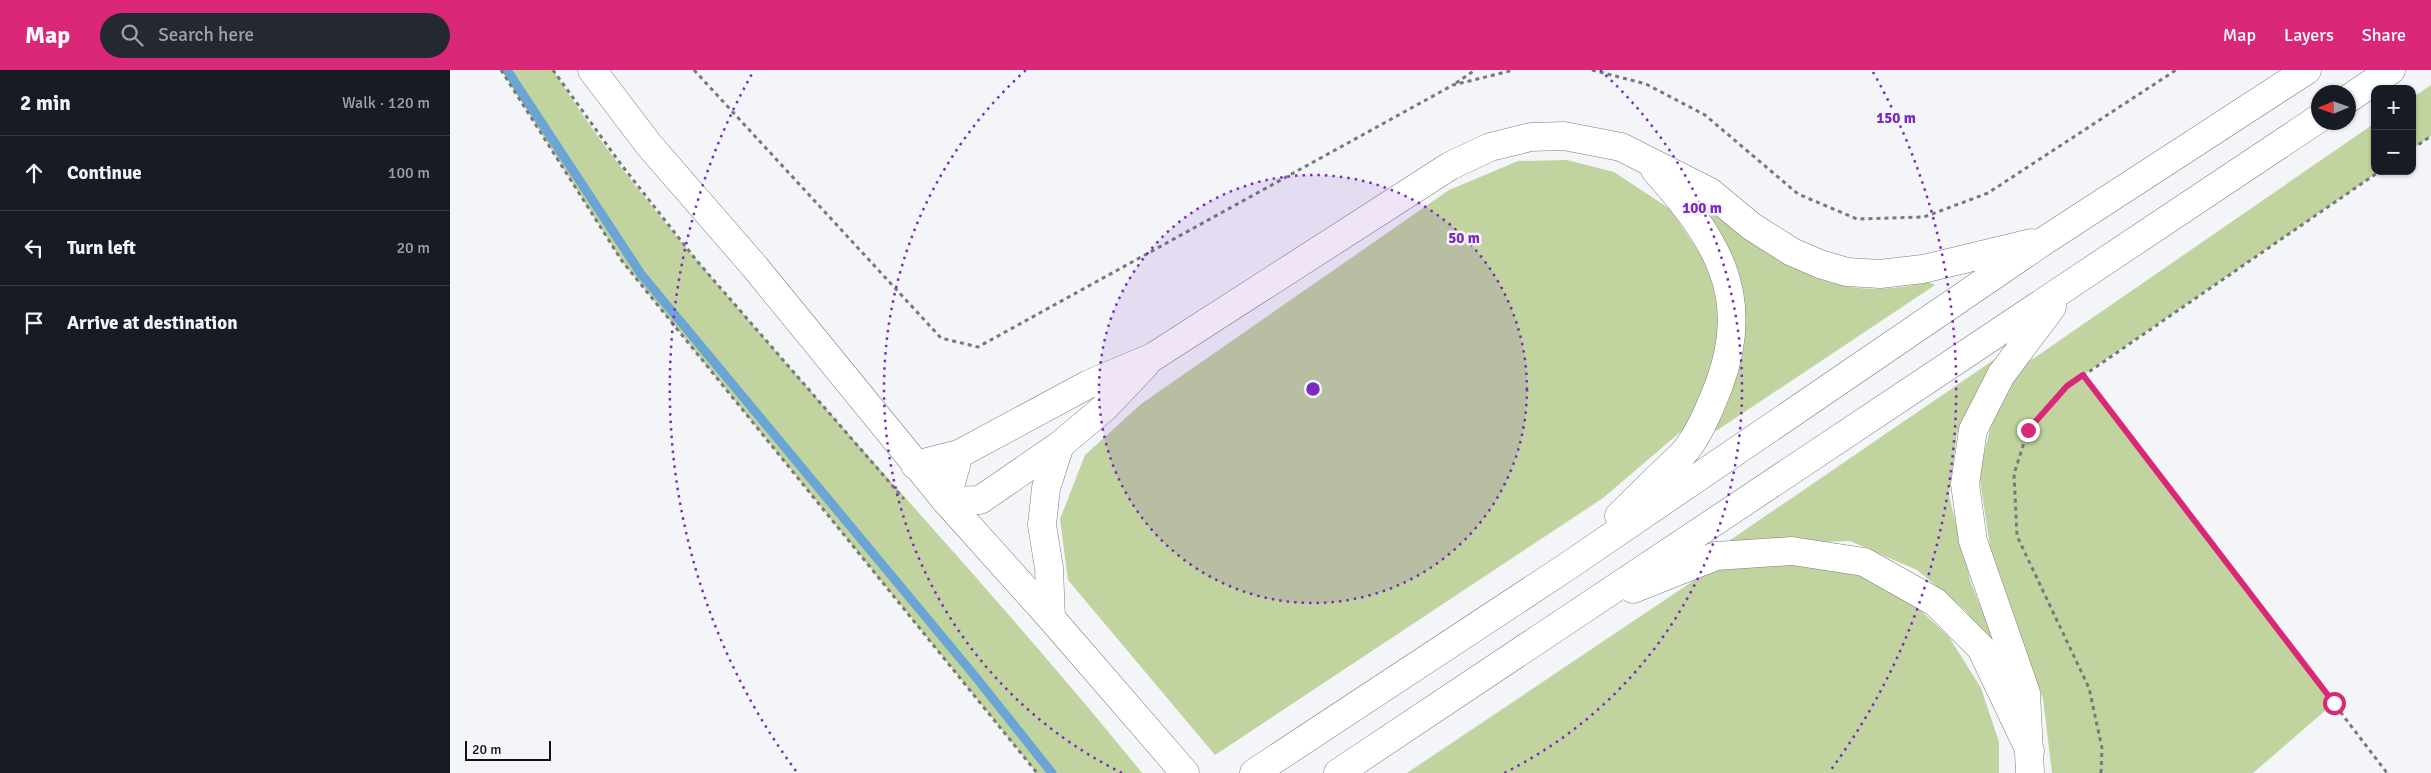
<!DOCTYPE html>
<meta charset="utf-8">
<style>
body{margin:0;font-family:Signika,sans-serif;background:#242831;color:#f1f3f6}
.controls{position:absolute;right:15px;top:15px;display:grid;overflow:hidden;border-radius:10px;box-shadow:0 1px 4px #0004}
.controls button{width:45px;height:45px;display:grid;place-items:center;padding:0;border:0;border-bottom:1px solid #363941;background:#171b24;color:#f1f3f6;font:25px sans-serif}
.compass{position:absolute;left:1861px;top:15px;width:45px;height:45px;border-radius:50%;background:#171b24;box-shadow:0 1px 4px #0004;rotate:268deg}
.scale{position:absolute;left:15px;bottom:12px;width:86px;box-sizing:border-box;padding-left:5px;border:2px solid #101011;border-top:0;font-size:14px;line-height:18px;white-space:nowrap;color:#101011;-webkit-text-stroke:4px #f3f5f9;paint-order:stroke}
.stop{position:absolute;width:15px;height:15px;margin:-11px;border:4px solid #db2777;border-radius:50%;background:#fff}
.stop.end{background:#db2777;border-color:#fff;box-shadow:0 1px 5px #0008}
.list{margin:0;padding:0;list-style:none}
h2{display:flex;justify-content:space-between;align-items:center;height:65px;margin:0;padding:0 20px;font-size:21px}
h2 small{font-size:16px;font-weight:400;color:#9ea1a6}
.list li{display:grid;grid-template-columns:32px 1fr auto;gap:15px;align-items:center;box-sizing:border-box;height:75px;padding:0 20px;border-top:1px solid #363941}
.list b{display:block;font-size:19px;white-space:nowrap}
.list em{font-size:16px;font-style:normal;color:#9ea1a6}
.icon{flex:none;width:28px;height:28px;fill:none;stroke:currentColor;stroke-width:2;stroke-linecap:round;stroke-linejoin:round}
.map{position:relative;flex:none;width:1981px;height:703px;overflow:hidden}
header{display:flex;align-items:center;gap:30px;box-sizing:border-box;height:70px;padding:0 25px;background:#db2777;color:#fff}
header strong{font-size:24px}
nav{display:flex;gap:28px;margin-inline-start:auto;font-size:18px}
.search{width:350px;height:45px;background:#242831;display:flex;align-items:center;gap:12px;box-sizing:border-box;padding:0 18px;border-radius:28px;color:#9ea1a6;font-size:19px}
main{display:flex}
aside{flex:1;background:#171b24}
.map>svg:first-child{display:block}
.green{fill:#c1d39e}
.lines{fill:none;stroke-linecap:round;stroke-linejoin:round}
.stream{stroke:#6ba5d6;stroke-width:9}
.tertiary-casing{stroke:#7b7c7f;stroke-width:29}
.secondary-casing{stroke:#7b7c7f;stroke-width:29}
.trunk-casing{stroke:#7b7c7f;stroke-width:29}
.path{stroke:#78797b;stroke-width:3;stroke-dasharray:4 4;stroke-linecap:butt}
.tertiary{stroke:#fff;stroke-width:28}
.secondary{stroke:#fff;stroke-width:28}
.trunk{stroke:#fff;stroke-width:28}
.route{stroke:#db2777;stroke-width:6}
.ring{fill:none;stroke:#7b2cbf;stroke-width:2.5;stroke-dasharray:2.5 5}
.centre{fill:#7b2cbf;stroke:#f3f5f9;stroke-width:2.5}
.ring-label{font-size:15px;text-anchor:middle;font-weight:bold;fill:#7b2cbf;stroke:#f3f5f9;stroke-width:5;stroke-linejoin:round;paint-order:stroke}
</style>
<header>
<strong>Map</strong>
<div class="search"><svg class="icon" aria-label="search" viewBox="0 0 24 24"><circle cx="10" cy="10" r="6"/><path d="M15 15l6 6"/></svg>Search here</div>
<nav><a>Map</a><a>Layers</a><a>Share</a></nav>
</header>
<main>
<aside>
<h2>2 min<small>Walk · 120 m</small></h2>
<ul class="list">
<li><svg class="icon" aria-label="ahead" viewBox="0 0 24 24"><path d="M12 20V5M6 11l6-6 6 6"/></svg><div><b>Continue</b></div><em>100 m</em></li>
<li><svg class="icon" aria-label="left" viewBox="0 0 24 24"><path d="M17 20v-9H6M10 6l-5 5 5 5"/></svg><div><b>Turn left</b></div><em>20 m</em></li>
<li><svg class="icon" aria-label="arrive" viewBox="0 0 24 24"><path d="M6 21V4h12l-3 4 3 4H6"/></svg><div><b>Arrive at destination</b></div></li>
</ul>
</aside>
<div class="map">
<svg width="1981" height="703" viewBox="0 0 1981 703">
<rect width="100%" height="100%" fill="#f3f5f9"/>
<path class="green" d="M51 0H103C163 96 240 183 314 268 440 413 572 554 692 703H587L172 191Z
M1981 15V66L1962 79V28Z
M1925 53V101H1930L1633 305 1884 633 1803 703H1602L1593 629 1540 476 1529 404 1545 339 1574 295Z
M1117 90 1164 102 1220 139 1253 188 1263 215 1268 241V268L1262 297 1235 358 1153 428 765 685 618 510 610 449 635 385 691 334 999 120 1068 91Z
M1257 134C1332 192 1377 236 1478 212L1485 215 1266 361 1263 357C1271 341 1280 325 1286 308 1308 248 1289 190 1254 139Z
M1545 289 1507 363 1499 426 1521 513 1563 619 1516 541 1467 500 1400 471 1273 475Z
M1314 490 1380 495 1451 522 1499 567 1531 618 1549 672V703H957L1258 501Z"/>
<g class="lines">
<path class="stream" d="M57 0 191 204 524 605 602 703"/>
<g class="tertiary-casing">
<path id="tertiary" d="M142 0 199 75 305 197 496 431"/>
</g>
<g class="secondary-casing">
<path id="secondary" d="M496 431 601 548 735 703"/>
</g>
<g class="trunk-casing">
<path id="trunk" d="M1898 29 1941 0
M509 384 496 431 530 430 610 375 654 338 695 295
M465 395 509 384 639 314 703 287 1000 96 1040 77 1081 67 1114 66 1171 77 1260 122 1301 156 1342 182 1370 194 1397 202 1430 204 1473 199 1581 173
M1169 446C1185 430 1201 414 1218 398 1225 391 1234 384 1239 376 1252 358 1261 335 1269 315 1303 223 1265 168 1205 100
M1183 519 1266 486 1342 481 1414 492 1485 532 1531 578 1580 681
M601 548 599 498 592 455 596 418 610 375
M804 703 1115 498 1597 169 1857 0
M888 703 1868 49
M1580 703 1576 623 1523 471 1515 414 1523 360 1551 305 1602 237"/>
</g>
<path class="path" d="M51 0 172 191 587 703
M103 0 170 93 247 191 454 429
M244 0 491 268 528 277 1003 15 1064 0
M1142 0 1196 14 1255 45 1348 124 1407 149 1474 147 1538 123 1726 0
M1006 13 1025 0
M1962 79 1981 66
M1633 305 1937 703
M1651 703 1652 678 1639 618 1567 466 1564 404 1578 360 1617 317 1930 101"/>
<use href="#tertiary" class="tertiary"/>
<use href="#secondary" class="secondary"/>
<use href="#trunk" class="trunk"/>
</g>
<g class="lines">
<path class="route" d="M1578 360 1617 316 1633 305 1884 633"/>
</g>
<circle cx="863" cy="319" r="214" fill="#7b2cbf" fill-opacity=".12"/>
<g class="ring">
<circle cx="863" cy="319" r="214"/>
<path d="M672 703A429 429 0 0 1 576 0M1150 0A429 429 0 0 1 1054 703"/>
<path d="M346 701A643 643 0 0 1 303 2M1423 2A643 643 0 0 1 1380 701"/>
</g>
<circle cx="863" cy="319" r="8" class="centre"/>
<g class="ring-label">
<text x="1446" y="53">150 m</text>
<text x="1252" y="143">100 m</text>
<text x="1014" y="173">50 m</text>
</g>
</svg>
<div class="controls">
<button>+</button>
<button>−</button>
</div>
<svg class="compass" viewBox="-18 -18 36 36"><path d="M0-13l5 13h-10z" fill="#e53935"/><path d="M0 13l5-13h-10z" fill="#9ea1a6"/></svg>
<div class="scale">20 m</div>
<div class="stop" style="left:1884px;top:633px"></div>
<div class="stop end" style="left:1578px;top:360px"></div>
</div>
</main>
